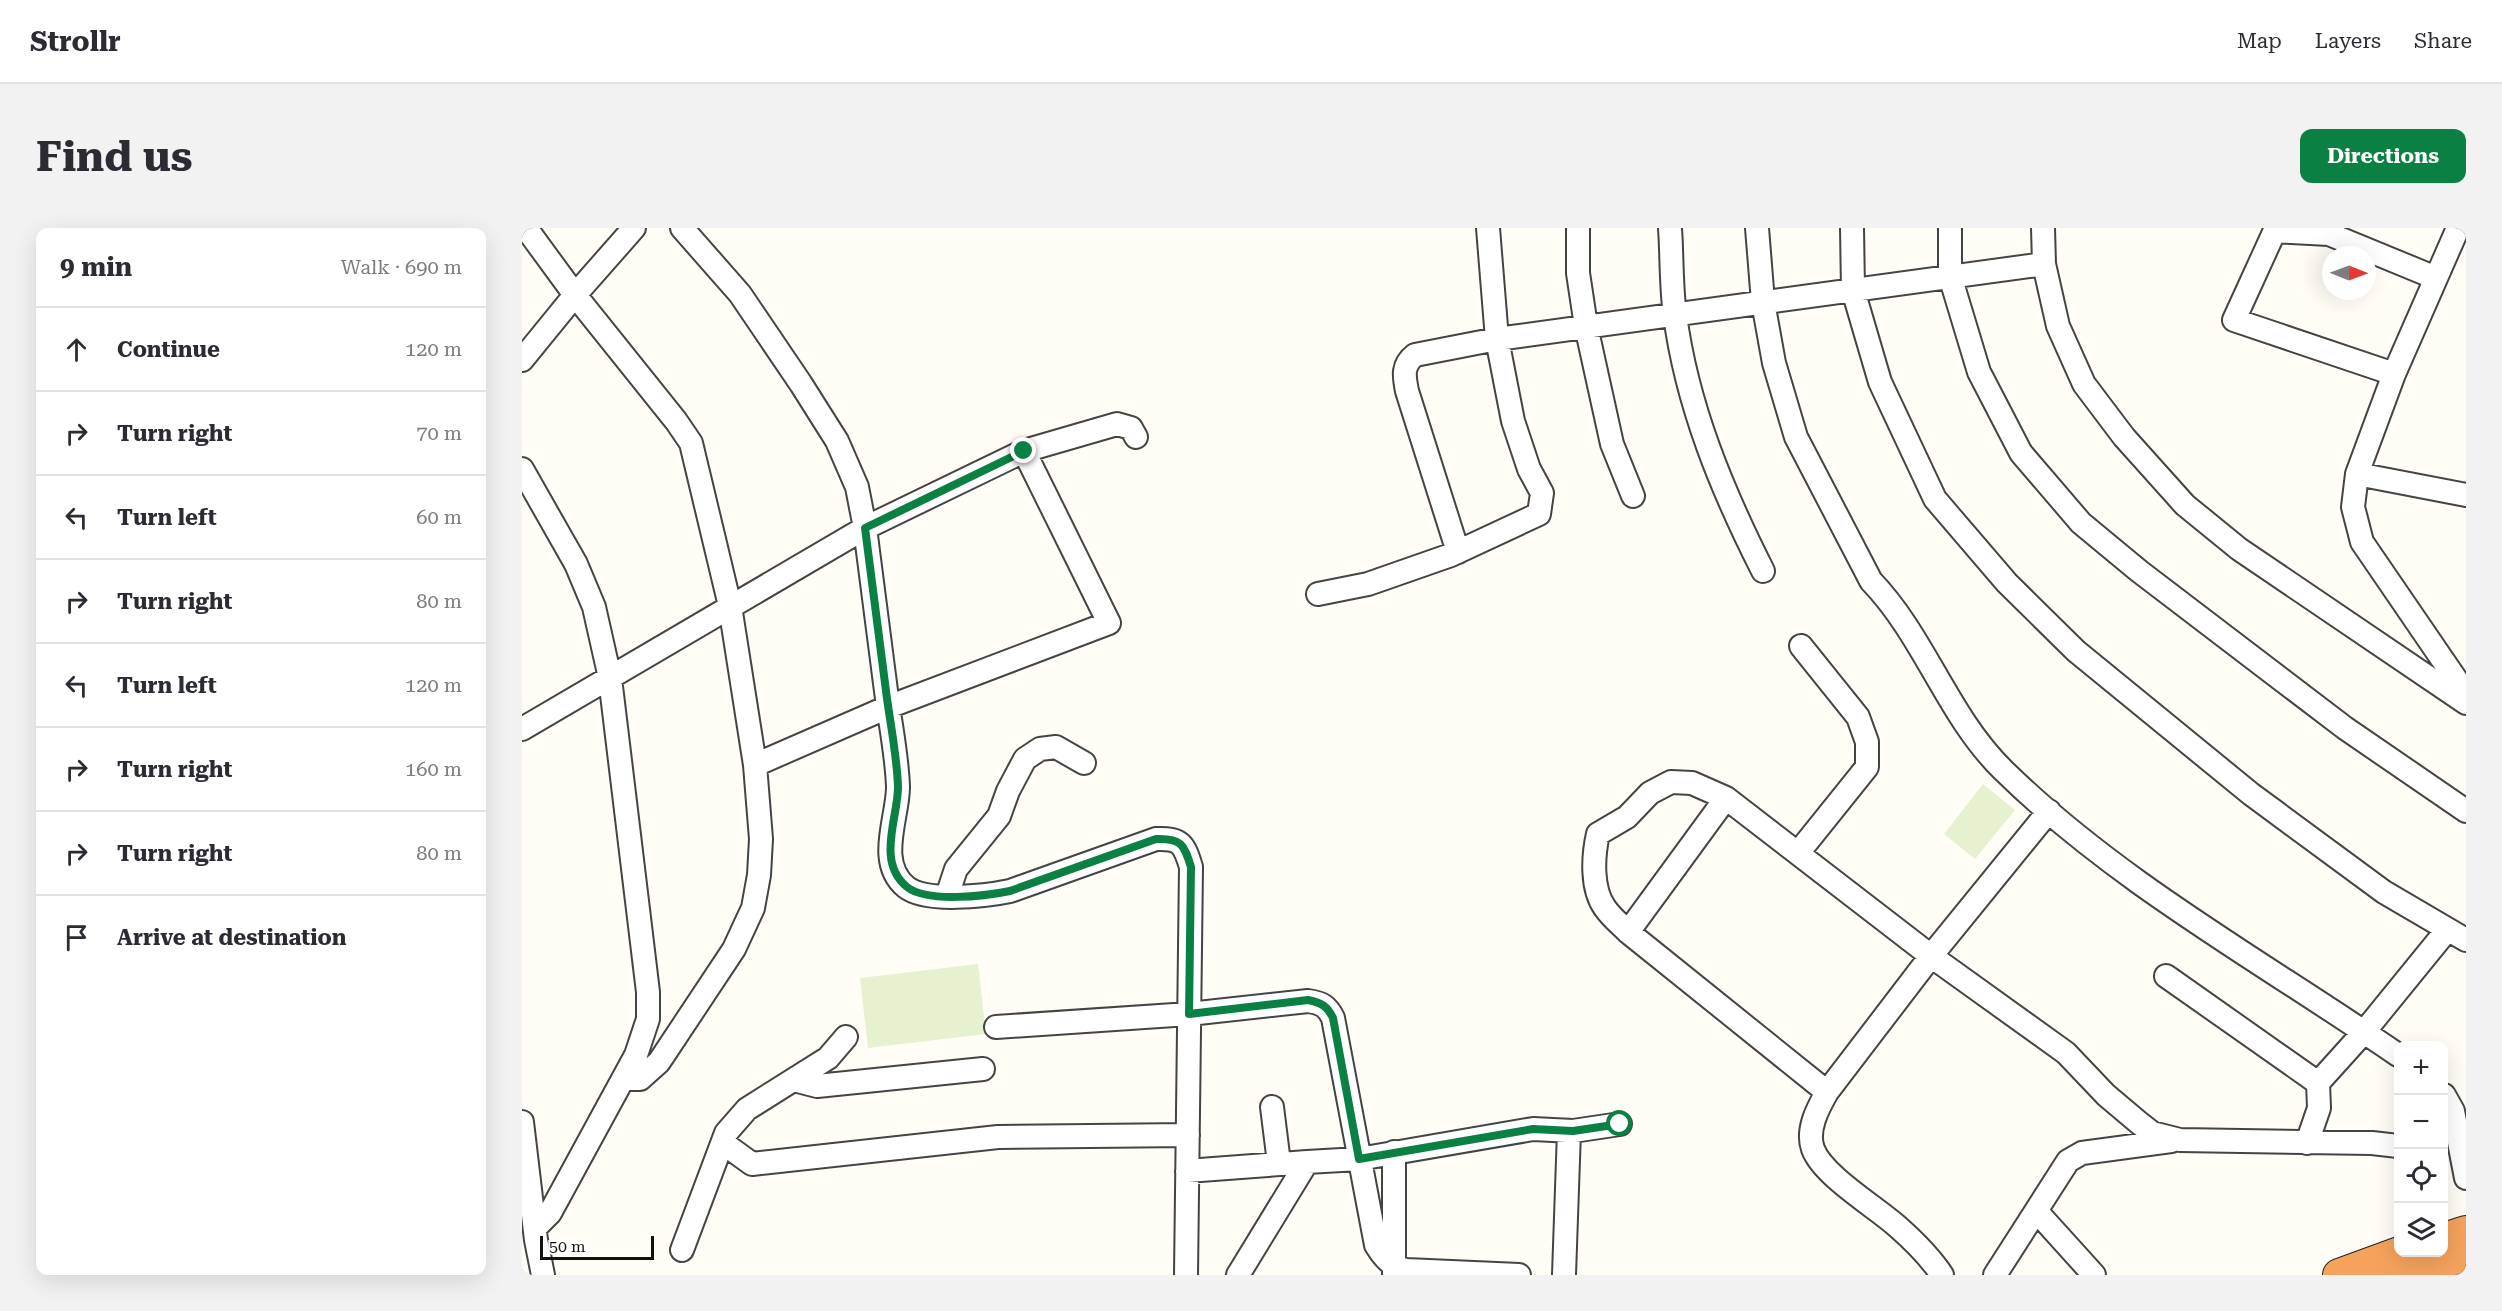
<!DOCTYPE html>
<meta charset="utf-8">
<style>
body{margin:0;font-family:"Roboto Serif",serif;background:#f2f2f3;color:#2b2b33}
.controls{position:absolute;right:18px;bottom:18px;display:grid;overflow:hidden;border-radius:12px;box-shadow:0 6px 24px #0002}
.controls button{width:54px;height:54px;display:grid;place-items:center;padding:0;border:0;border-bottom:2px solid #e1e1e2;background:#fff;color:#2b2b33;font:30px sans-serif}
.compass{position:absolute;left:1800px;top:18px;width:54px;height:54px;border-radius:50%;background:#fff;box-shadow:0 6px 24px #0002;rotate:91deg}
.scale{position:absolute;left:18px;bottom:15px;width:114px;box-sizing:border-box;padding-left:6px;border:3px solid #111;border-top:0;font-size:16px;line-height:21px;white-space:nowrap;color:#111;-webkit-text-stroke:4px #fff;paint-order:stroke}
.stop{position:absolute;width:18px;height:18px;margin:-14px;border:4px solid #0b8043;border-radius:50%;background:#fff}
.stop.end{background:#0b8043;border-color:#fff;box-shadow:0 2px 6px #0008}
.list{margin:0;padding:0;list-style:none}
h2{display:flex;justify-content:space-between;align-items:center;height:78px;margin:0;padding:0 24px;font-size:26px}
h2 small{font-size:20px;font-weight:400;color:#7c7c81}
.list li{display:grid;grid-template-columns:39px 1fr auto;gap:18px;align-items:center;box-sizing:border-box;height:84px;padding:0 24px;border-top:2px solid #e1e1e2}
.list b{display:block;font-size:22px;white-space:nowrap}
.list em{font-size:20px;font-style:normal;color:#7c7c81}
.icon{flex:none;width:33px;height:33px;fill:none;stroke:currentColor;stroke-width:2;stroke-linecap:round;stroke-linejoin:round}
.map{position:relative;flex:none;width:1944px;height:1047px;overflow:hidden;border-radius:12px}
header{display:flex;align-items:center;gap:36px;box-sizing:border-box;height:84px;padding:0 30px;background:#fff;border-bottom:2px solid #e1e1e2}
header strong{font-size:28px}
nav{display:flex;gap:33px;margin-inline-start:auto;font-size:21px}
.intro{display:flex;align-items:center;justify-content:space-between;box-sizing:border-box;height:144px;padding:0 36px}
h1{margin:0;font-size:42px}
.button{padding:15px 27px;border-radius:12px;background:#0b8043;color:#fff;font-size:21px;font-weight:700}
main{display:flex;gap:36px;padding:0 36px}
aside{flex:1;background:#fff;border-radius:12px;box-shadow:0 6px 24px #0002}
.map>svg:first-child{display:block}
.pitch{fill:#e6f2cf}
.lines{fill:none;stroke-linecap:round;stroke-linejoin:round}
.minor-casing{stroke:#444;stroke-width:26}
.highway-casing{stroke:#222;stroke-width:34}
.minor{stroke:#fff;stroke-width:22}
.highway{stroke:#f5a25d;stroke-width:32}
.route{stroke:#0b8043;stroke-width:8}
</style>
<header>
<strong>Strollr</strong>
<nav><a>Map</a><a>Layers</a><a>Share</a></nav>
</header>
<div class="intro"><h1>Find us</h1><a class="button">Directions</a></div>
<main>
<aside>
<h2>9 min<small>Walk · 690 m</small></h2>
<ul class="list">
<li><svg class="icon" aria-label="ahead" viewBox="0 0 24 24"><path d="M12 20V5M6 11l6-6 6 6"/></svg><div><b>Continue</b></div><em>120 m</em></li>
<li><svg class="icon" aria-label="right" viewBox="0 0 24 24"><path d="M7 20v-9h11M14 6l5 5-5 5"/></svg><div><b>Turn right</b></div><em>70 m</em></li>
<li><svg class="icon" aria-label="left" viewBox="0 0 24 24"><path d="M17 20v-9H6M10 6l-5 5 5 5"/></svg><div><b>Turn left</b></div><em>60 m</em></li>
<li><svg class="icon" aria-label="right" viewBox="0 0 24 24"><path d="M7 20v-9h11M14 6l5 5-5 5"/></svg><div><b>Turn right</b></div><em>80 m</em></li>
<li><svg class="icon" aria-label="left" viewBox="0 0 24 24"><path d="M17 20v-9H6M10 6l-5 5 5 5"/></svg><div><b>Turn left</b></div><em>120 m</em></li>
<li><svg class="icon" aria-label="right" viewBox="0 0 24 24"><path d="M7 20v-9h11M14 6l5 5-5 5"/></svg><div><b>Turn right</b></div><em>160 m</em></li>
<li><svg class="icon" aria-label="right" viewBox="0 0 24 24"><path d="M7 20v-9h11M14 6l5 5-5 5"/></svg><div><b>Turn right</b></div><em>80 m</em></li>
<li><svg class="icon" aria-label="arrive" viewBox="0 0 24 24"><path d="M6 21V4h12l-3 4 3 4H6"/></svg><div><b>Arrive at destination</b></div></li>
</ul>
</aside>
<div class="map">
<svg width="1944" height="1047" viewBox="0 0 1944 1047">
<rect width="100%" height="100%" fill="#fffdf5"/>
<path class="pitch" d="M1461 556 1493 582 1453 631 1422 606Z
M456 736 464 806 346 820 338 750Z"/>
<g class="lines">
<g class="minor-casing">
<path id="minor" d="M4 0 53 67 154 193 169 215 208 378 233 537 239 611 237 647 231 680 212 721 137 834 118 851H101
M160 0 218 66 279 156 315 213 335 259 343 300C350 355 357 409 364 463 368 495 375 527 376 559 376 590 354 634 384 659 404 675 464 668 488 663L634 611C659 610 662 616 669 639L664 1047
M1056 0V45L1064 98 1090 216 1111 268
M1148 0C1150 29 1149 59 1153 87 1165 178 1200 262 1241 343
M1235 0 1241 74 1252 135 1274 209 1349 353C1403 409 1425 487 1481 542 1596 655 1744 736 1876 827
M1330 0 1331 62 1358 154 1413 271 1485 355 1554 423 1729 566 1862 664 1944 712
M1428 0V48L1457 144 1499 225 1559 295 1617 343 1823 500 1944 583
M1521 0 1522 36 1536 98 1562 156 1602 209 1663 277 1717 321 1944 475
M1754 0 1712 92 1872 146
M1936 0 1872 146 1835 246 1831 279 1840 314 1944 466
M1753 3 1807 6 1914 50
M0 132 53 67 112 0
M0 241 54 336 72 379 88 450 126 764V791L114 827 28 985 13 1000
M1835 246 1944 267
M936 324 885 163C882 148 880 137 893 127L975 111 1522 36
M796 366 846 356 929 327 1017 286 1020 265 1007 241 991 193 975 111 966 0
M0 501 343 300 502 223 595 196 609 200 614 209
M233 537 366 479 587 395 502 223
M1276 625 1345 539V514L1336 489 1279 418
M425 668 434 641 477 588 486 563 503 531 518 521 534 519 562 535
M1106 704 1204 570
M1644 748 1796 855
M474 799 667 786 786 773C800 775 805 778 811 790L854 1017C862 1030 869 1038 884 1042L997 1047
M272 852 295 858 461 841
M1305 864 1106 704C1098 696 1089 689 1083 680 1069 661 1071 628 1076 606L1105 589 1128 565 1149 554 1170 555 1204 570 1409 728 1544 825 1584 867 1616 894 1630 905 1658 912 1850 915 1876 918
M1922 867 1931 883 1944 950
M750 879 757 935
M0 894 14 1012 21 1047
M201 915 230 936 476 909 666 907
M1785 915 1797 880 1796 855 1842 804 1925 702
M872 924V1046
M785 934 837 931 1011 901 1051 903 1098 896
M665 943 785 934 716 1047
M1515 984 1572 1047
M160 1022 204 905 225 881 306 830 324 809
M1042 1047 1047 903
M1420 1047C1408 1029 1393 1014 1376 999 1354 979 1301 948 1291 921 1284 902 1296 880 1305 864L1409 728 1527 583
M1473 1047 1546 933 1560 925 1649 913"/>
</g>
<g class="highway-casing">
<path id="highway" d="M1922 1011 1944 1004
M1817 1047 1880 1024
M1882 1047 1944 1027"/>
</g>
<use href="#minor" class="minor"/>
<use href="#highway" class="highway"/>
</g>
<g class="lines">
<path class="route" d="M502 223 343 300C350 355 357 409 364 463 368 495 375 527 376 559 376 590 354 634 385 659 405 675 464 668 488 663L634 611C659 610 662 616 669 639L667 786 786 772C800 775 805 778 811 790L837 931 1011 901 1051 903 1098 896"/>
</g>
</svg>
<div class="controls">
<button>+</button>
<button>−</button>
<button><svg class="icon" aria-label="locate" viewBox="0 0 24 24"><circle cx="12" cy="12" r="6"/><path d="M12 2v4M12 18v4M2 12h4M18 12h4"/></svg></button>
<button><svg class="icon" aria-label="layers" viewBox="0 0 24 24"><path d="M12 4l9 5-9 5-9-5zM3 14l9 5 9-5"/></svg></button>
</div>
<svg class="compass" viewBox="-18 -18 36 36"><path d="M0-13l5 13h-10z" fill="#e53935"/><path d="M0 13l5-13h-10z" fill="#7c7c81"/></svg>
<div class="scale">50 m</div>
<div class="stop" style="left:1098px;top:896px"></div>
<div class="stop end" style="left:502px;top:223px"></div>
</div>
</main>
